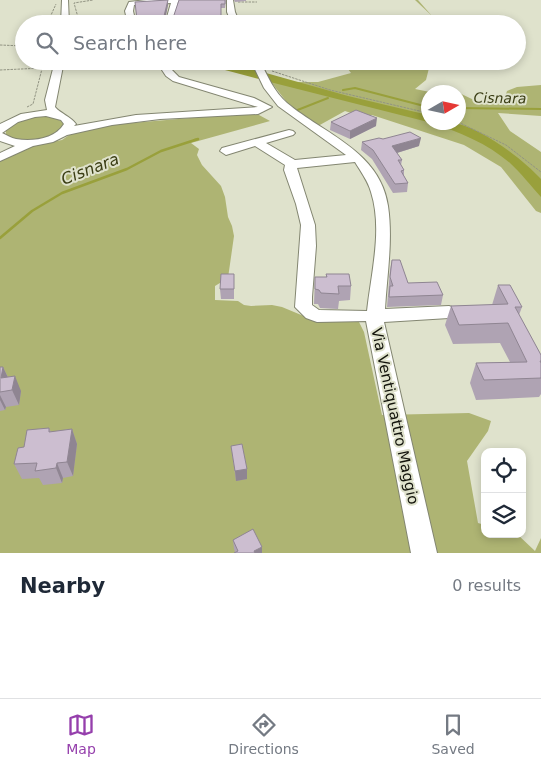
<!DOCTYPE html>
<style>
body{margin:0;font-family:"DejaVu Sans",sans-serif;background:#f2f2f3;color:#1f2937}
.controls{position:absolute;right:15px;bottom:15px;display:grid;overflow:hidden;border-radius:10px;box-shadow:0 2px 8px #0003}
.controls button{width:45px;height:45px;display:grid;place-items:center;padding:0;border:0;border-bottom:1px solid #e0e1e3;background:#fff;color:#1f2937;font:25px sans-serif}
.compass{position:absolute;left:421px;top:85px;width:45px;height:45px;border-radius:50%;background:#fff;box-shadow:0 2px 8px #0003;rotate:81deg}
.list{margin:0;padding:0;list-style:none}
h2{display:flex;justify-content:space-between;align-items:center;height:65px;margin:0;padding:0 20px;font-size:21px}
h2 small{font-size:16px;font-weight:400;color:#747a83}
.icon{flex:none;width:28px;height:28px;fill:none;stroke:currentColor;stroke-width:2;stroke-linecap:round;stroke-linejoin:round}
.map{position:relative;flex:none;width:541px;height:553px;overflow:hidden}
.search{position:absolute;background:#fff;box-shadow:0 2px 8px #0003;left:15px;right:15px;top:15px;height:55px;display:flex;align-items:center;gap:12px;box-sizing:border-box;padding:0 18px;border-radius:28px;color:#747a83;font-size:19px}
.sheet{height:145px;background:#fff}
nav{display:flex;justify-content:space-around;align-items:center;box-sizing:border-box;height:70px;border-top:1px solid #e0e1e3;background:#fff;font-size:14px;color:#747a83}
nav a{display:grid;justify-items:center;gap:2px}
nav .on{color:#953fac}
.map>svg:first-child{display:block}
.green{fill:#aeb473;fill-rule:evenodd}
.water{fill:#99a03b}
.lines{fill:none;stroke-linecap:round;stroke-linejoin:round}
.stream-far1{stroke:#99a03b;stroke-width:2}
.stream{stroke:#99a03b;stroke-width:2.5}
.minor-casing{stroke:#838671;stroke-width:2}
.path{stroke:#929483;stroke-width:1;stroke-dasharray:2.5 1;stroke-linecap:butt}
.minor{fill:#fff;fill-rule:evenodd}
.wall{fill:#afa3b3}
.shaded-wall{fill:#8f8592}
.building{fill:#ccbed0;stroke:#8f8592}
.labels{text-anchor:middle;dominant-baseline:central;stroke-width:4;stroke-linejoin:round;paint-order:stroke}
.far-water-label{font-size:14px;font-style:italic;fill:#3b3e15;stroke:#dfe2cc}
.street-label{font-size:15px;fill:#12130b;stroke:#dfe2cc}
.water-label{font-size:16px;font-style:italic;fill:#3b3e15;stroke:#dfe2cc}
</style>
<div class="map">
<svg width="541" height="553" viewBox="0 0 541 553">
<rect width="100%" height="100%" fill="#dfe2cc"/>
<path class="green" d="M415 0H418L439 24H335L431 15Z
M342 61H455L429 68 426 80 415 89 430 92 455 91 474 100H518L506 94 507 91 517 87 541 85V116L498 113 510 131 541 152V213L536 211 501 167 464 145 372 115 366 118 345 111 318 126 293 110 271 82H318L351 73ZM428 92H458V122H428Z
M237 114 259 115 270 121 191 143 199 149 197 155 202 165 221 186 225 197 228 217 232 226 234 236 228 278 215 286V300L238 301 244 305 251 306 272 305 282 307 306 317 357 318 364 332 382 415 469 413 491 421 488 431 467 461 478 523 485 525V534H517L535 551 541 538V553H0V161L31 146 62 140 75 131 96 126Z
M34 117H53L63 122 64 126C53 138 18 149 6 134V130L16 122Z"/>
<path class="water" d="M191 61H216L255 70 259 79Z
M266 73 348 96 428 115V122L270 82Z
M431 123C437 122 444 122 450 122 480 126 521 158 541 179V197C531 186 521 173 510 163 488 144 458 131 431 123Z"/>
<g class="lines">
<path class="stream-far1" d="M343 90 355 88 428 107
M458 108 541 109
M295 111 328 98
M194 140 198 139"/>
<path class="stream" d="M0 238 32 211 62 193 127 169 161 151 198 139"/>
<g class="minor-casing">
<path id="minor" d="M62 0H68L69 24H61Z
M147 0H184L178 2 173 24H165L171 3 134 5 133 11 136 24H128L125 11 129 2Z
M227 0H233L235 12 240 24H232L227 12Z
M55 61H64L55 107C61 114 70 116 76 124L74 126 136 115 258 107 173 81 166 76 162 70 168 61H178L172 70 179 77 254 98 272 107 258 114 160 119 112 125 67 135 53 142 33 146 0 161V153L15 146 0 141V124L21 114 47 110 45 100ZM46 116 61 120 64 124C55 139 32 142 16 139 11 138 7 135 2 133L18 122 35 117Z
M251 61H260C267 75 274 92 287 103 324 134 380 151 388 206 393 240 387 275 385 309L449 306 455 308 458 312 455 316 449 318 384 322 437 553H411L366 321 317 322 306 318 295 307 301 225 296 204 284 170 285 165 255 146 226 155 220 151 222 148 289 130 293 131 295 133 293 135 266 143 295 160 346 155 278 106 264 88ZM355 162C361 172 368 181 371 192 383 229 371 274 367 311L319 310 312 305V297L316 246 315 225 297 168Z"/>
</g>
<path class="path" d="M238 2H257
M79 21 74 3 93 0
M47 24 56 4
M0 45 24 46
M225 61 248 67
M0 70 43 68
M272 71 330 90 428 113
M27 107 33 104 44 61
M458 122 506 145 541 172"/>
<use href="#minor" class="minor"/>
</g>
<path class="wall" d="M168 0V5L165 20 172 21 226 0 225 8H221V24L137 23 135 2Z
M234 0H246V1L235 2Z
M331 122 376 126 350 139 330 130Z
M383 139 419 146 397 153 402 160 401 165 404 170V176L408 183 407 192 393 193 372 159 361 150 362 142Z
M392 260 408 283 443 295 441 305 387 307 390 270Z
M234 274V299H221L220 289Z
M326 274 351 286 350 300 339 301 338 309 320 308 318 304H314L315 277H326Z
M498 285 522 307 519 315 541 355V394L539 397 476 400 470 383 476 363 510 362 500 343 453 344 445 325 451 306 492 305Z
M0 367H3L8 377 21 391 19 405 6 407 5 410 0 411Z
M49 428 51 432 72 429 77 444 73 476 63 478 62 483 43 485 39 478 22 479 14 464 24 447Z
M231 446 247 469V479L236 481Z
M233 540 262 553 235 552 234 549Z"/>
<path class="shaded-wall" d="M168 0V5L164 24 163 20Z
M377 118 376 126 350 139V131Z
M421 138 419 146 390 155 392 146Z
M3 367 10 382 1 378Z
M15 376 21 391 19 405 12 390Z
M0 395 6 407 5 410 0 400Z
M72 429 77 444 73 476 67 462Z
M57 463 63 478 62 483 56 468Z
M247 469V479L236 481 235 471Z
M262 547V553H254V551Z"/>
<path class="building" d="M168 0 163 20 172 21 179 0H225V4H221V24H135L143 21 137 20 135 2Z
M356 110 377 118 350 131 331 122Z
M410 132 421 138 392 146 402 160H398L404 170 401 171 408 183 395 184 373 150 362 142 379 138 383 139Z
M392 260H400L408 283 437 282 443 295 389 297 390 286H393L390 277Z
M221 274H234V289H220Z
M326 274H349L351 286H338L339 294 321 293 319 290 315 289V277H327Z
M498 285H510L522 307H515L541 355V361H540L541 363V378L484 380 476 363 527 362 508 323 459 325 451 306 508 304Z
M0 367H3L1 378 15 376 12 390 0 392Z
M49 428V432L72 429 67 462 57 463 56 468 35 471 37 463 14 464 18 448 24 447 27 430Z
M242 444 247 469 235 471 231 446Z
M253 529 262 547 254 551 255 553H234L238 551 233 540Z"/>
<g class="labels">
<g class="far-water-label">
<text transform="translate(500 98) rotate(1)">Cisnara</text>
</g>
<g class="street-label">
<text transform="translate(395 416) rotate(78)">Via Ventiquattro Maggio</text>
</g>
<g class="water-label">
<text transform="translate(90 169) rotate(-21)">Cisnara</text>
</g>
</g>
</svg>
<div class="controls">
<button><svg class="icon" aria-label="locate" viewBox="0 0 24 24"><circle cx="12" cy="12" r="6"/><path d="M12 2v4M12 18v4M2 12h4M18 12h4"/></svg></button>
<button><svg class="icon" aria-label="layers" viewBox="0 0 24 24"><path d="M12 4l9 5-9 5-9-5zM3 14l9 5 9-5"/></svg></button>
</div>
<svg class="compass" viewBox="-18 -18 36 36"><path d="M0-13l5 13h-10z" fill="#e53935"/><path d="M0 13l5-13h-10z" fill="#747a83"/></svg>
<div class="search"><svg class="icon" aria-label="search" viewBox="0 0 24 24"><circle cx="10" cy="10" r="6"/><path d="M15 15l6 6"/></svg>Search here</div>
</div>
<section class="sheet">
<h2>Nearby<small>0 results</small></h2>
<ul class="list">
</ul>
</section>
<nav>
<a class="on"><svg class="icon" aria-label="map" viewBox="0 0 24 24"><path d="M3 6l6-2 6 2 6-2v14l-6 2-6-2-6 2zM9 4v14M15 6v14"/></svg>Map</a>
<a><svg class="icon" aria-label="directions" viewBox="0 0 24 24"><path d="M12 3l9 9-9 9-9-9zM9 14v-3h6M13 9l2 2-2 2"/></svg>Directions</a>
<a><svg class="icon" aria-label="saved" viewBox="0 0 24 24"><path d="M7 4h10v16l-5-4-5 4z"/></svg>Saved</a>
</nav>
